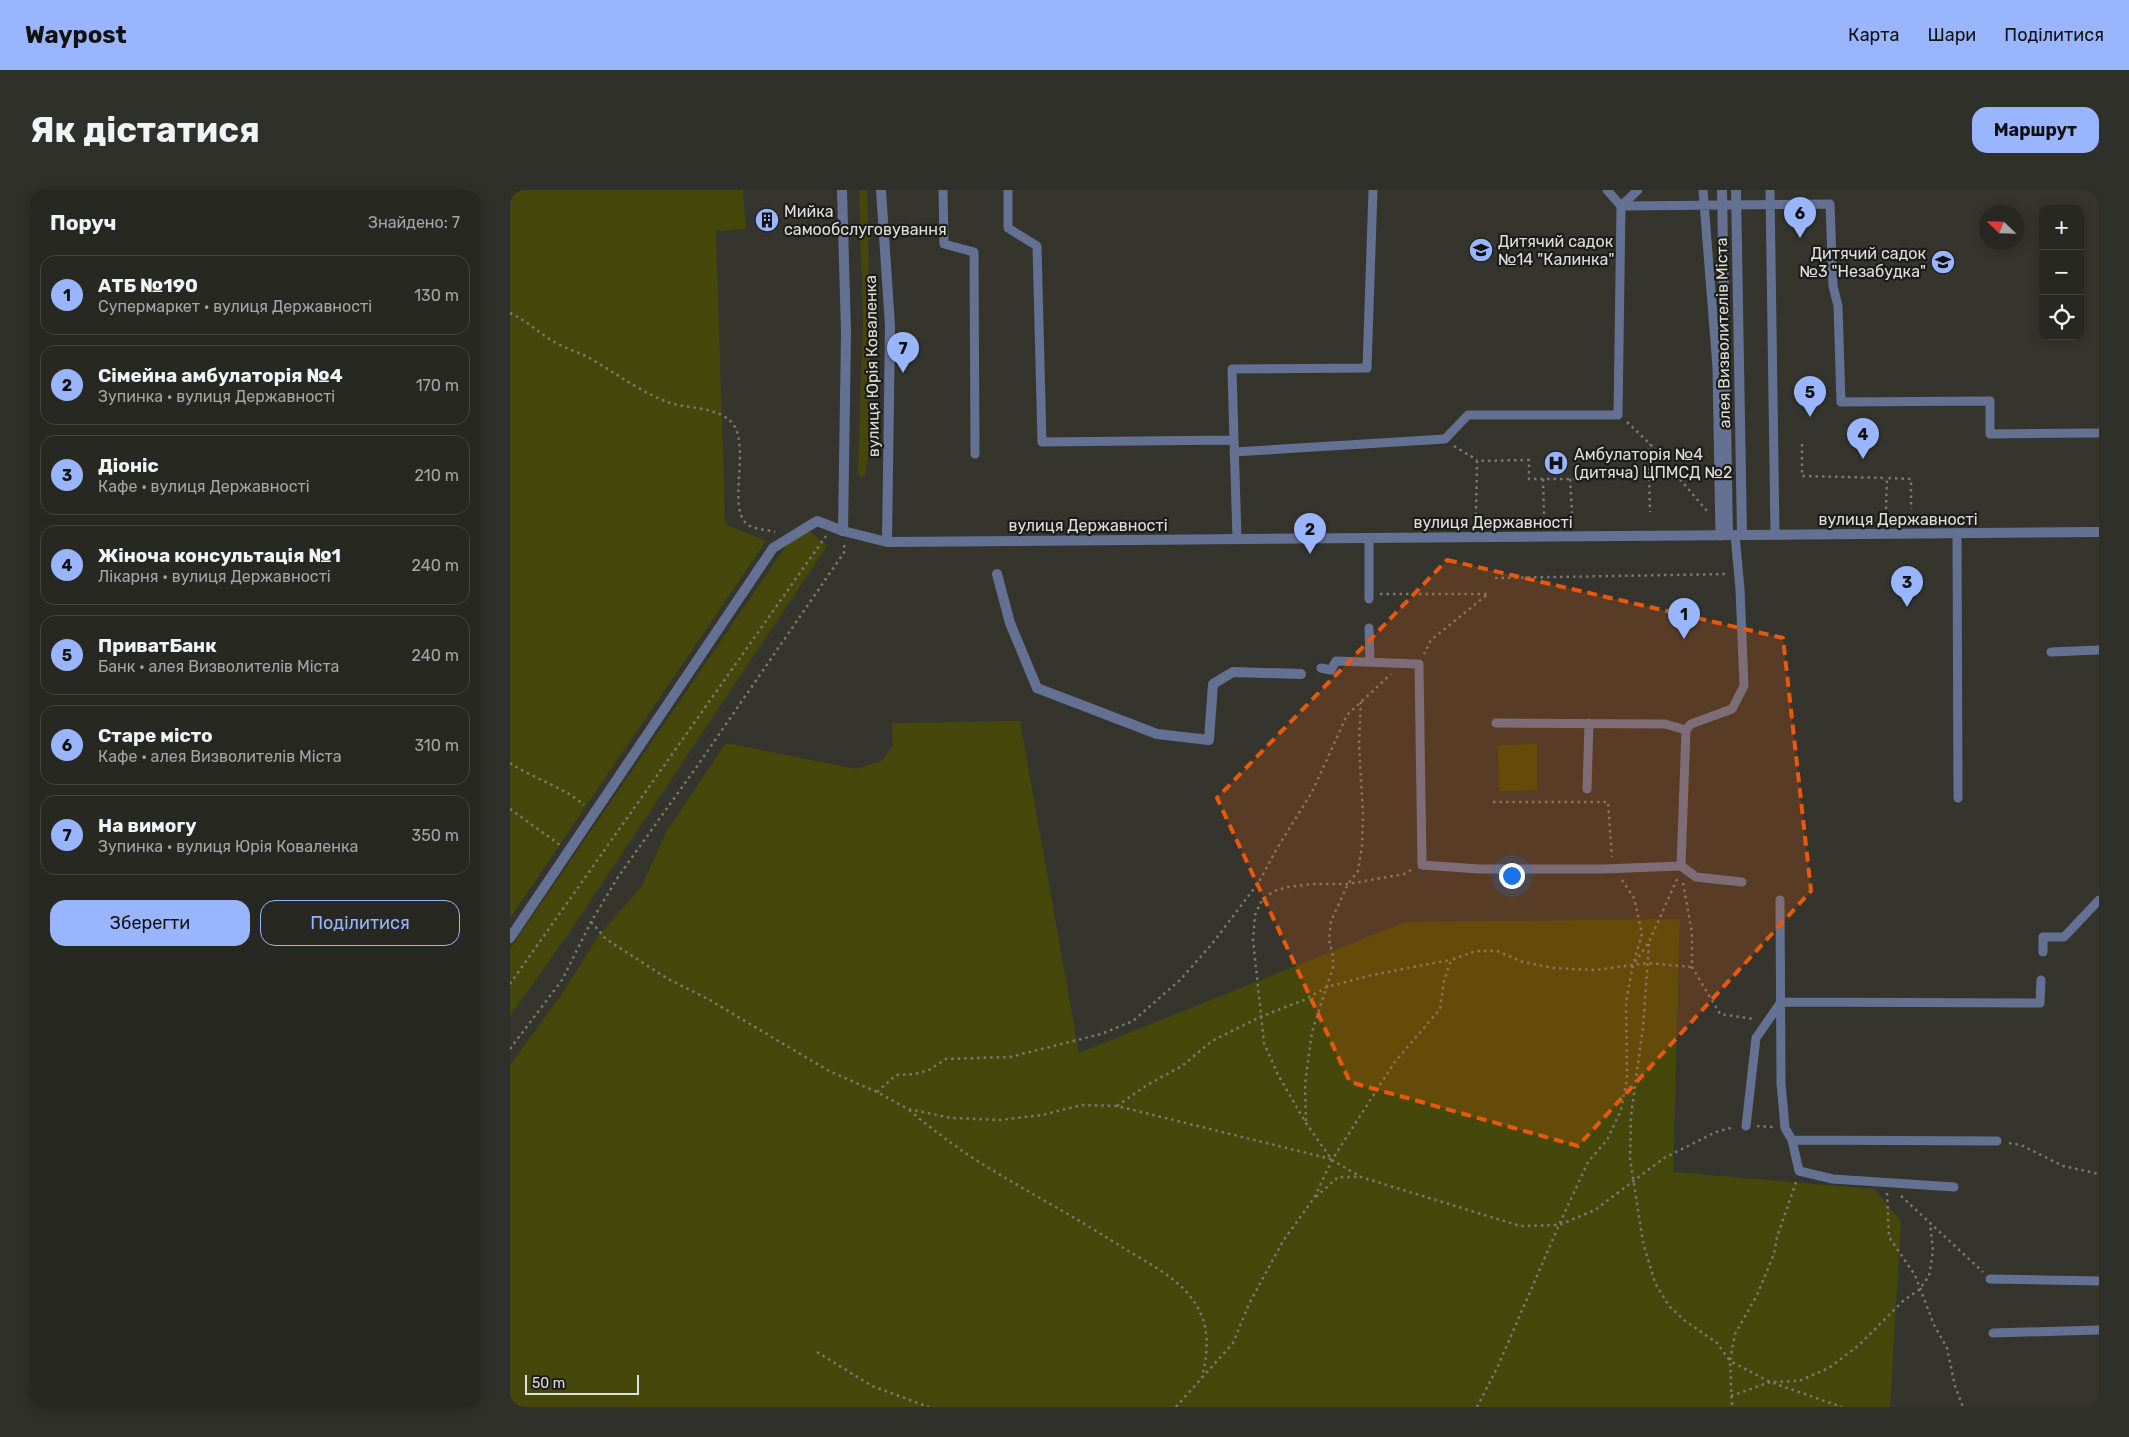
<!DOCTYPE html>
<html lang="uk">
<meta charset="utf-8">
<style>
body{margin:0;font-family:Rubik,sans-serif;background:#30302a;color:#f1f3f6}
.controls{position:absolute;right:15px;top:15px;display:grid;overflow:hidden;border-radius:10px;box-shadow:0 2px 12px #0003}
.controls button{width:45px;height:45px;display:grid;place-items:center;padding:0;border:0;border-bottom:1px solid #444440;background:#282822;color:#f1f3f6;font:25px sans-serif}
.compass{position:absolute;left:1469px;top:15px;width:45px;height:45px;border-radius:50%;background:#282822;box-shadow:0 2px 12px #0003;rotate:293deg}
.scale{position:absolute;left:15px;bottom:12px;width:114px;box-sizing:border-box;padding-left:5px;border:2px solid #dfe0db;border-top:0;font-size:14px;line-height:18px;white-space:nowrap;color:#dfe0db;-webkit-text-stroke:4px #1c1d19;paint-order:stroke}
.you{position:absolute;left:1001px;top:685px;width:18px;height:18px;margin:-12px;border:4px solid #fff;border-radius:50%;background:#1a73e8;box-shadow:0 0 0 8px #1a73e833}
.badge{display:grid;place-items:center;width:32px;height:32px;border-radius:50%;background:#99b5fd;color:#111;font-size:16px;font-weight:700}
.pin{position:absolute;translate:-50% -41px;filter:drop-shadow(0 1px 2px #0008)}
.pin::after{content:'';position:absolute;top:26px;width:18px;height:15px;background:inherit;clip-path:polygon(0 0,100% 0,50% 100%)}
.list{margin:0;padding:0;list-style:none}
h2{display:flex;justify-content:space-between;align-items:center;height:65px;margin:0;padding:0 20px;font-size:21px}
h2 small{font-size:16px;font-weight:400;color:#a5a6a5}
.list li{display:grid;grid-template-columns:32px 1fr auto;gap:15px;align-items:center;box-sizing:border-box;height:80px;margin:0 10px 10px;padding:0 10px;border:1px solid #444440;border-radius:15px}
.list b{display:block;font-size:19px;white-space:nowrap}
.list p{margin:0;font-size:16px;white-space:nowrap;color:#a5a6a5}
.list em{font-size:16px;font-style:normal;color:#a5a6a5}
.actions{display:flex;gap:10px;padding:15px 20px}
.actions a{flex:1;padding:11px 0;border:1px solid #99b5fd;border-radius:15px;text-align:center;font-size:18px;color:#99b5fd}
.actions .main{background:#99b5fd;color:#111}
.icon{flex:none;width:28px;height:28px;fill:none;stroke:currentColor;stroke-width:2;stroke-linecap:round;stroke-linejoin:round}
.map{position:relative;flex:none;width:1589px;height:1217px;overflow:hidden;border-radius:15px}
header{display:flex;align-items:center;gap:30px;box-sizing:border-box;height:70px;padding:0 25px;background:#99b5fd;color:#111}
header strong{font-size:24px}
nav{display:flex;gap:28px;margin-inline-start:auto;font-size:18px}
.intro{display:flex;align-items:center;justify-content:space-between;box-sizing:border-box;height:120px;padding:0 30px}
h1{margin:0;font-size:35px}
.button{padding:12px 22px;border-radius:15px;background:#99b5fd;color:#111;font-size:18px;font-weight:700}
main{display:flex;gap:30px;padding:0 30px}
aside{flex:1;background:#282822;border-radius:15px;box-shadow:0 2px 12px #0003}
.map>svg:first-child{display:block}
.green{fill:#45480a}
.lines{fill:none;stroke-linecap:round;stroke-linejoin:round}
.path{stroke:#797973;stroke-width:2.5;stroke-dasharray:2.5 4;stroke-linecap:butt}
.service{stroke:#647192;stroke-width:9}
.pedestrian{stroke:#647192;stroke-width:10}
.minor{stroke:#647192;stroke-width:10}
.tertiary{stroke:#647192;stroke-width:10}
.marked{fill:#e8590c;fill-opacity:0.2;stroke:#e8590c;stroke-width:4;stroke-dasharray:10 6;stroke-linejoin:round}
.labels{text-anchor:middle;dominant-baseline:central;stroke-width:4.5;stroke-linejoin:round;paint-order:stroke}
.poi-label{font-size:16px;fill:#dfe0db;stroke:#1c1d19;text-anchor:start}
.street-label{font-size:16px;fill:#dfe0db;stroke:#1c1d19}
</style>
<header>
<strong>Waypost</strong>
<nav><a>Карта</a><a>Шари</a><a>Поділитися</a></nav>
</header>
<div class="intro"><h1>Як дістатися</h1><a class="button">Маршрут</a></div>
<main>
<aside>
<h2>Поруч<small>Знайдено: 7</small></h2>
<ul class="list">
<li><span class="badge">1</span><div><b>АТБ №190</b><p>Супермаркет · вулиця Державності</p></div><em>130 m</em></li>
<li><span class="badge">2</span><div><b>Сімейна амбулаторія №4</b><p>Зупинка · вулиця Державності</p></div><em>170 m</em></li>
<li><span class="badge">3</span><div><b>Діоніс</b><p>Кафе · вулиця Державності</p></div><em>210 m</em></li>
<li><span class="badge">4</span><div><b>Жіноча консультація №1</b><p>Лікарня · вулиця Державності</p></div><em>240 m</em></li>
<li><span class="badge">5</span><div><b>ПриватБанк</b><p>Банк · алея Визволителів Міста</p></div><em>240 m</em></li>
<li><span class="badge">6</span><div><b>Старе місто</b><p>Кафе · алея Визволителів Міста</p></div><em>310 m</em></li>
<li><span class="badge">7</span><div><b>На вимогу</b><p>Зупинка · вулиця Юрія Коваленка</p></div><em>350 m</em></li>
</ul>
<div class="actions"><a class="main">Зберегти</a><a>Поділитися</a></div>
</aside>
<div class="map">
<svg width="1589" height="1217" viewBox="0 0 1589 1217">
<rect width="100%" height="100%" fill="#35352e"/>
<path class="green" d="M0 0H233L236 39 206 41 215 334 256 351 0 728Z
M349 0H357L360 128 359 252 356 283 352 287 348 283 353 128Z
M291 334 317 356 57 746 0 826V759Z
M510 531 569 863 895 732 1170 729 1163 982 1364 999 1391 1031 1380 1217H0V875L54 801 89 745 132 696 156 642 216 553 346 579 372 571 383 555 382 533Z
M1027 554V600L989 601 988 555Z"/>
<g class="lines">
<path class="path" d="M0 123C15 130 27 141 41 150 52 157 65 161 76 166 103 181 127 200 155 211 175 220 208 215 223 234 240 256 218 317 236 333 243 340 256 339 265 342
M1117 232 1140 254 1197 321
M1292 254V286L1377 288
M944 256 967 270
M1139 282 1140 322
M1033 289 1034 324
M1060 289 1062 323
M1376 319 1377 288 1401 289V319
M966 325 967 271 1019 270V289H1080V282H1139L1140 254
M985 388 1218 384
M870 404H978L921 450 914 464
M0 573C24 589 54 597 74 615
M983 612H1098L1102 667
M0 619 50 655
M901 680 894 684 838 694H802L778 697 764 701 752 710 745 725 743 750 754 853 768 885 796 933 822 970 851 987 1010 1036 1049 1035 1085 1020 1154 968 1206 942 1224 937
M1112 690 1124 708 1132 744 1124 771
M1173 693 1182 743V777L1210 824 1244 829
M81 732 96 749 158 789 198 809 319 881 367 902 398 919 442 928 490 930 532 925 572 915 607 916 821 969
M1139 754 1133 837 1121 926 1120 968 1133 1052 1145 1093 1159 1116 1174 1130 1207 1153 1220 1171 1222 1217
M0 794 316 346
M0 859 52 790 81 732 108 687 190 572 335 361 334 354
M367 902 386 885 405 884 419 880 436 869 500 867 591 844 623 831 670 790 702 754 749 692 766 660 802 602 837 525 881 484
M607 916 637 895 672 876 702 851 750 827 794 810 817 797 862 785 940 770
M399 920C422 939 444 956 469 972 516 1001 565 1027 612 1057 639 1074 676 1091 690 1122 700 1144 697 1165 692 1188
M796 931 795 894 802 842 823 777V766L819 750 821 731 838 694 848 681 852 656 853 625 849 554 851 510
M1247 936 1264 937
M1499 953 1511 955 1553 976 1589 984
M1286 992 1267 1047 1264 1064 1247 1105 1225 1144 1220 1171 1260 1192 1332 1217
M1377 1003 1379 1047 1405 1085 1424 1135 1437 1158 1445 1196 1453 1217
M1391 1006 1473 1082
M806 1007 828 987H850
M307 1162 362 1196 419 1217
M1221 1206 1260 1192 1289 1191 1319 1178 1349 1155 1394 1110 1409 1100 1419 1086 1423 1061 1420 1033
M666 1217 723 1153 739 1114 773 1051 804 1008 822 970 884 873 930 819 934 791 941 770 966 761H987L1013 772 1043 778 1086 780 1137 773 1182 777
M967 1217 988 1176 1049 1035 1078 972 1097 950 1111 920 1117 889 1116 812 1123 775 1139 752 1168 687"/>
<path class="service" d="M433 0 434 54 464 62 465 264
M498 0V38L527 56 532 252 724 250 727 349
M1193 0 1207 177 1210 346
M1260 0 1265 345
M1111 16 1320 14 1323 96 1328 116 1331 212 1480 211V244L1589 243
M1111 16 1128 0
M724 250 722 179 857 178 863 0
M724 262 935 249 958 225H1108L1111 16 1097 0
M1447 343 1448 608
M859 348V409
M859 438 860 472
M1541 462 1589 460
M811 478 821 480 826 471 909 474 912 675 969 679H1093L1171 676 1186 687 1232 692
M986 533 1155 534 1176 540
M1077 599 1079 533
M1171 676 1176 540 1181 534 1222 519 1234 496 1230 399 1225 345
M1270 710 1271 893 1275 938 1282 950 1487 951
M1533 762V747H1554L1589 710
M1236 936 1246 848 1271 812 1530 813 1531 790
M1282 950 1289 981 1323 989 1444 997
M1480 1089 1589 1091
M1483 1143 1589 1140"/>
<path class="pedestrian" d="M1212 0 1218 345
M1226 0 1232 345"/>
<path class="minor" d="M487 384 500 433 527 498 647 544 699 550 703 494 723 482 791 484
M0 748 263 358 307 331 333 341"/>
<path class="tertiary" d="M332 0 336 142 333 341 377 352 1589 342
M371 0 380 136 377 352"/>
</g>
<path class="marked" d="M937 370 1273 448 1301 701 1068 956 840 892 707 608Z"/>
<defs>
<g id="building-disc" transform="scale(1.25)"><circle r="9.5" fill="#99b5fd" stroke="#1c1d19"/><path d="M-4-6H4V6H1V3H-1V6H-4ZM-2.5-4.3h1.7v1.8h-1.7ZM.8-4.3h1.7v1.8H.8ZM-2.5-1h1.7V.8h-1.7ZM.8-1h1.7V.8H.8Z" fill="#111"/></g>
<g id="school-disc" transform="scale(1.25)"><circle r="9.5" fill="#99b5fd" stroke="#1c1d19"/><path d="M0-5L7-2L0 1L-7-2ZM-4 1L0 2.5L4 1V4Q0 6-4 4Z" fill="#111"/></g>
<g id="hospital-disc" transform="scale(1.25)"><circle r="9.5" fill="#99b5fd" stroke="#1c1d19"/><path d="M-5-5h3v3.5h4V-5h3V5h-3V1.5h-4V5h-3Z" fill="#111"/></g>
</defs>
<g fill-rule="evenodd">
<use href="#building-disc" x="257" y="30"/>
<use href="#school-disc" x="971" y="60"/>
<use href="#school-disc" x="1433" y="72"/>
<use href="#hospital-disc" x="1046" y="273"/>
</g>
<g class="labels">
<g class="poi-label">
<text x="274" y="21">Мийка<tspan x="274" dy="18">самообслуговування</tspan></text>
<text x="988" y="51">Дитячий садок<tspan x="988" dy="18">№14 "Калинка"</tspan></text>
<text x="1416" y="63" text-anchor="end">Дитячий садок<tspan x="1416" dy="18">№3 "Незабудка"</tspan></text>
<text x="1064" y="264">Амбулаторія №4<tspan x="1064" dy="18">(дитяча) ЦПМСД №2</tspan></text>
</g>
<g class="street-label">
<text transform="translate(1213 143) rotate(-91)">алея Визволителів Міста</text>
<text transform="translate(362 176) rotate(-91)">вулиця Юрія Коваленка</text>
<text x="1388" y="329">вулиця Державності</text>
<text x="983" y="332">вулиця Державності</text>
<text x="578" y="335">вулиця Державності</text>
</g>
</g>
</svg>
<div class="controls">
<button>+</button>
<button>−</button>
<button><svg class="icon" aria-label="locate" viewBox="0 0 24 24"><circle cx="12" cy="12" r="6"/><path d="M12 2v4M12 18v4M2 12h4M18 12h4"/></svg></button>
</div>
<svg class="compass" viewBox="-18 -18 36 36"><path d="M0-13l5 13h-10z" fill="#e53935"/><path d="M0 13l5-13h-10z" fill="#a5a6a5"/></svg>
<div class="scale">50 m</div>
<div class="you"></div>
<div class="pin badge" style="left:1174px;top:449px">1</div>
<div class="pin badge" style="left:800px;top:364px">2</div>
<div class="pin badge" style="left:1397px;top:417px">3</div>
<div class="pin badge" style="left:1353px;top:269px">4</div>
<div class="pin badge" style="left:1300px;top:227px">5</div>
<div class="pin badge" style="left:1290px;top:48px">6</div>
<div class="pin badge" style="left:393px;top:183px">7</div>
</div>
</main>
